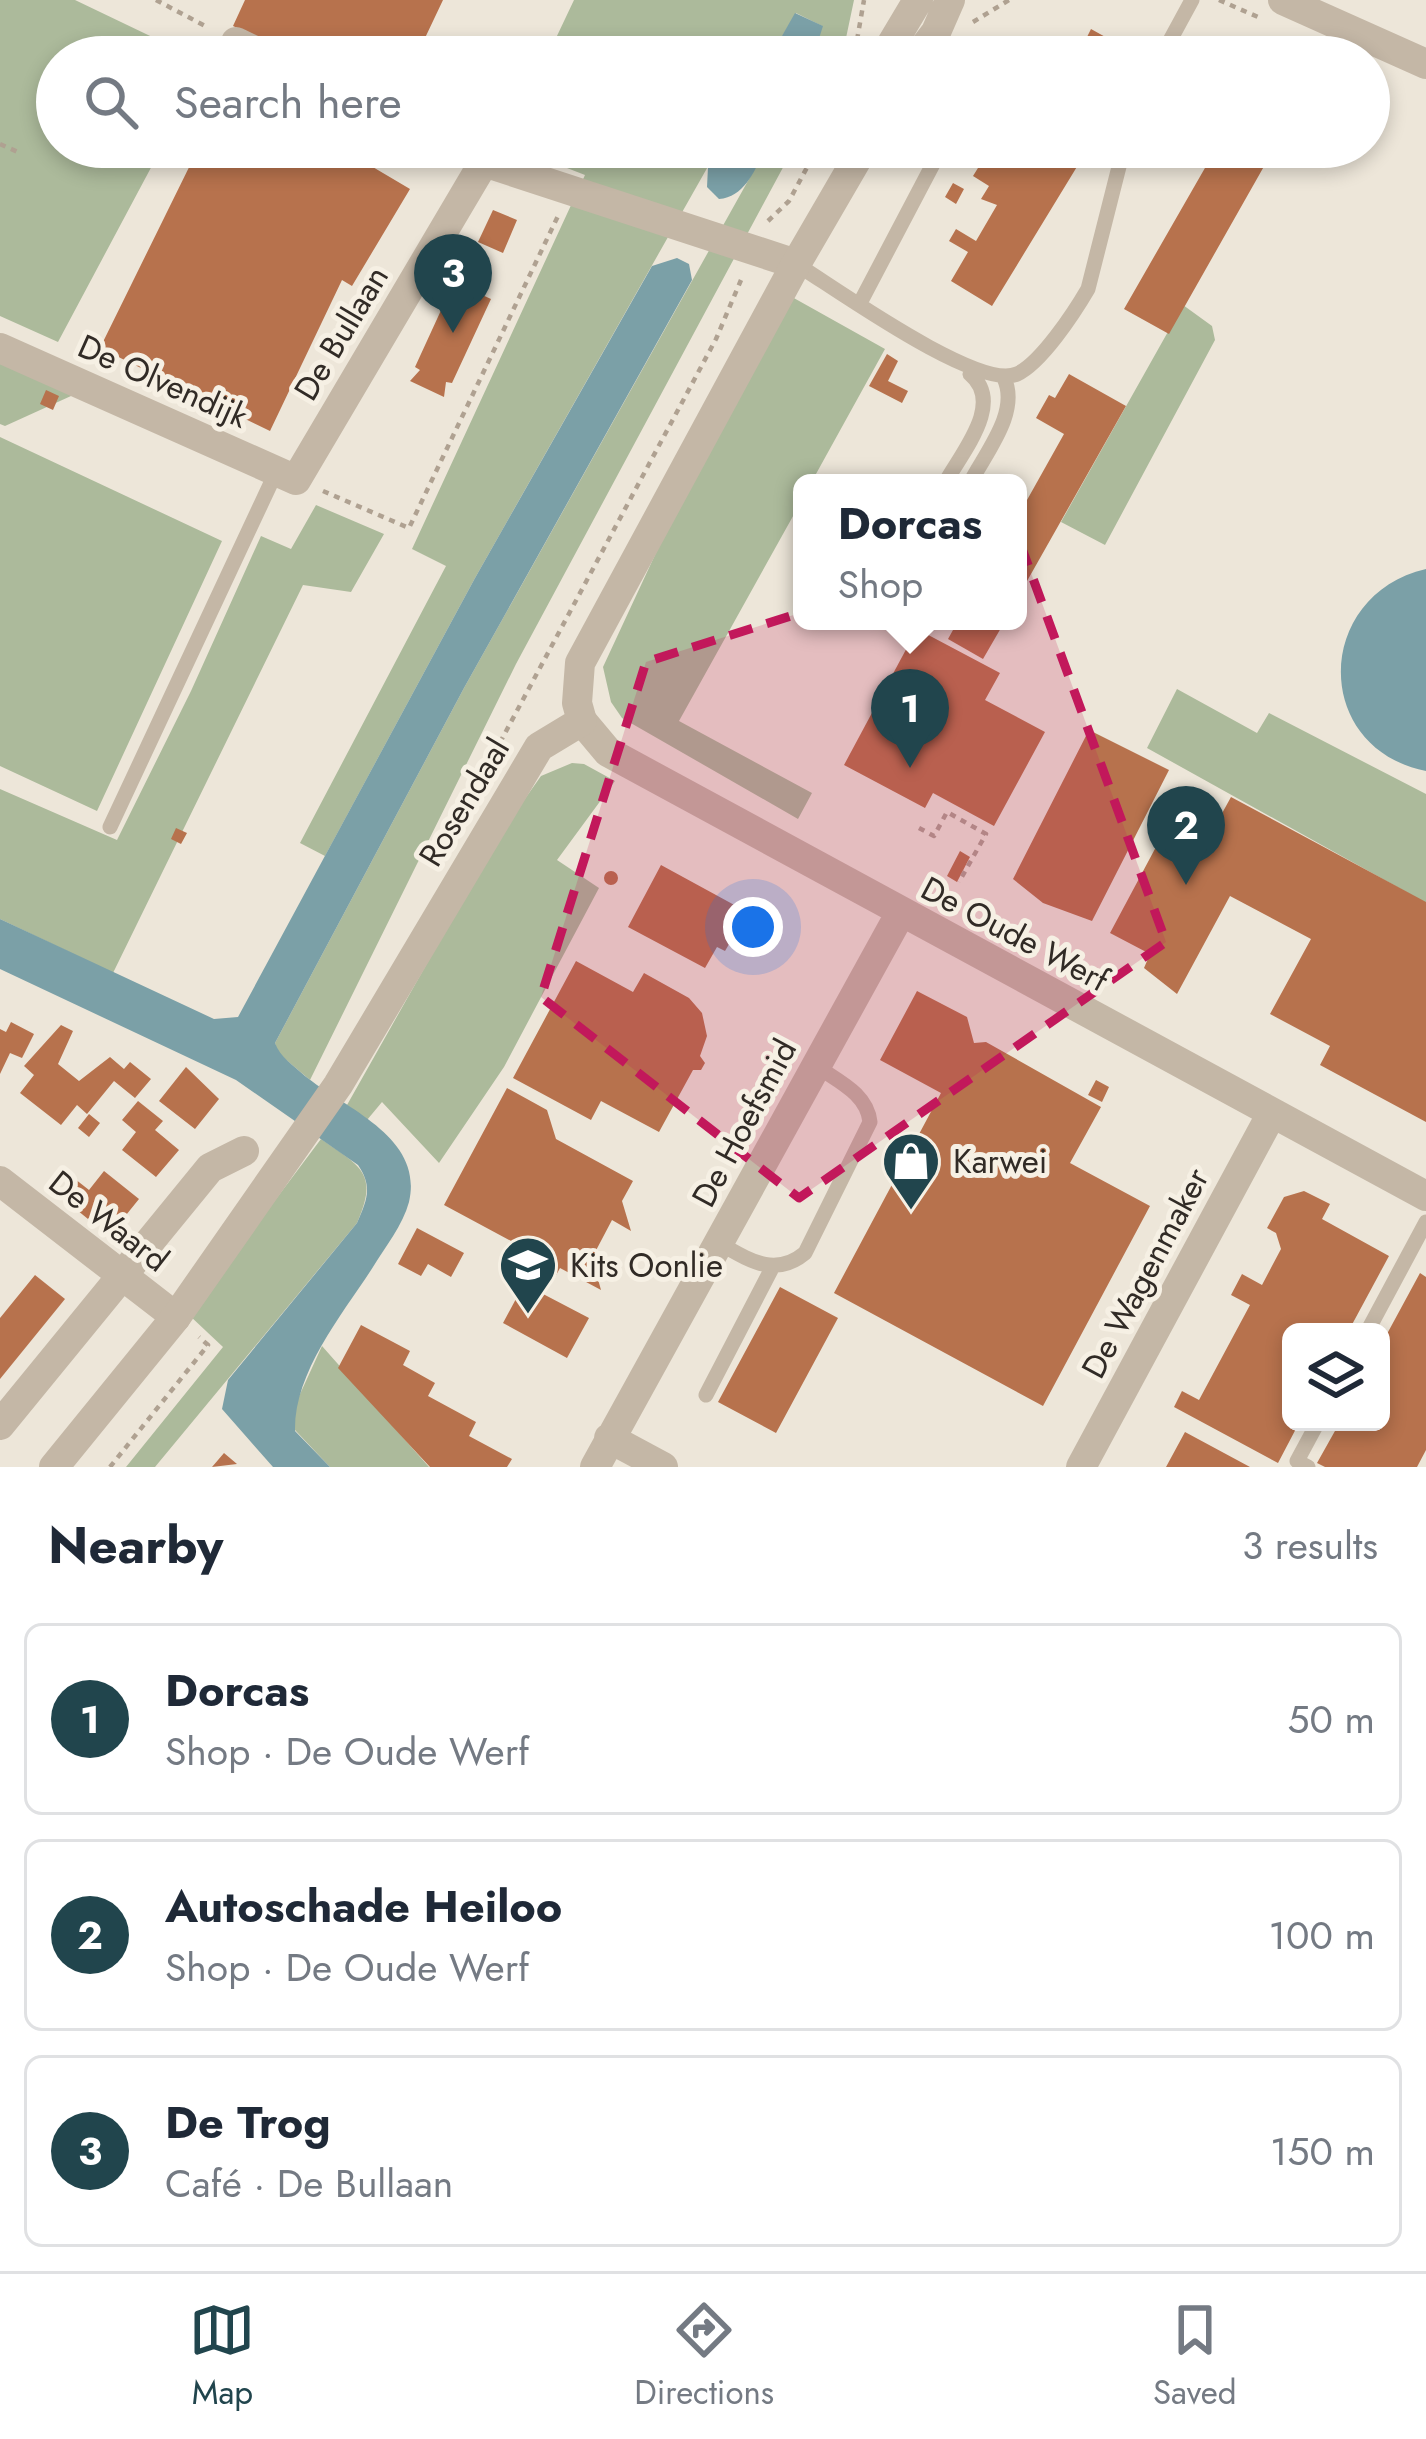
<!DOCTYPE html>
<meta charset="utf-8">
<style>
body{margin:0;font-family:Jost,sans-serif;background:#f6f6f7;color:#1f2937}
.controls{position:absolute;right:36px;bottom:36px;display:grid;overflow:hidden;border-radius:18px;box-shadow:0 6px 18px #0003}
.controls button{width:108px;height:108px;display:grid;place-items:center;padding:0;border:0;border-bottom:3px solid #e0e1e3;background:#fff;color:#1f2937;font:60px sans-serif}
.you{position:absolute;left:753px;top:927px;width:42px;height:42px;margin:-30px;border:9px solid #fff;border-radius:50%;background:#1a73e8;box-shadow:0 0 0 18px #1a73e833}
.badge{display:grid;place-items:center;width:78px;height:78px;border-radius:50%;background:#21454d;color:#fff;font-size:39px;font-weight:700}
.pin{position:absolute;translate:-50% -99px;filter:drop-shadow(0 3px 6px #0008)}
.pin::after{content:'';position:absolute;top:63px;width:42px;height:36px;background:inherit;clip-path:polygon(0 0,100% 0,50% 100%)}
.popup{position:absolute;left:793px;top:474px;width:234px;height:156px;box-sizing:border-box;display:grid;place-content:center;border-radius:18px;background:#fff;filter:drop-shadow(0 3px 9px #0005);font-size:39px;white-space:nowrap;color:#747a83}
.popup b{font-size:45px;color:#1f2937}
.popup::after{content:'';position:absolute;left:50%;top:100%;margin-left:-24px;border:24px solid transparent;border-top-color:#fff}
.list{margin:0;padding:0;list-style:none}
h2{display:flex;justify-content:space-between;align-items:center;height:156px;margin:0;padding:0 48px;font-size:51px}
h2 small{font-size:39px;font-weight:400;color:#747a83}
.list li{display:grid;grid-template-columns:78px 1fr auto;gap:36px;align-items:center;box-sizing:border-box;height:192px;margin:0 24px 24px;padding:0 24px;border:3px solid #e0e1e3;border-radius:18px}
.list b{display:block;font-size:45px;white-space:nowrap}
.list p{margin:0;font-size:39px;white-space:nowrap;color:#747a83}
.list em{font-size:39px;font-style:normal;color:#747a83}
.icon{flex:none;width:66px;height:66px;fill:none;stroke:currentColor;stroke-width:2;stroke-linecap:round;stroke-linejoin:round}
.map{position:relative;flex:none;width:1426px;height:1467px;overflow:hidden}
.search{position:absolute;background:#fff;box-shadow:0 6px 18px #0003;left:36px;right:36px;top:36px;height:132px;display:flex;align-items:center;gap:30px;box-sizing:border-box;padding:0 42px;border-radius:66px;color:#747a83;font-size:45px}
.sheet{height:804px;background:#fff}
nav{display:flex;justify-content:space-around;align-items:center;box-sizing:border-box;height:168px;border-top:3px solid #e0e1e3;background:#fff;font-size:33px;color:#747a83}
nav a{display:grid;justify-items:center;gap:6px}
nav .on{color:#21454d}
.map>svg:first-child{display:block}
.green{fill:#acba9b}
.water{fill:#7ba0a7}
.building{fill:#b7724d}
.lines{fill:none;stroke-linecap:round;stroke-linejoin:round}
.path{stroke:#afa191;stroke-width:4.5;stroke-dasharray:6 6;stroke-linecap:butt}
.service{stroke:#c4b7a6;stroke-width:15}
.minor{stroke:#c4b7a6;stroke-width:30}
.tertiary{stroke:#c4b7a6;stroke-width:30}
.marked{fill:#c2185b;fill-opacity:0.2;stroke:#c2185b;stroke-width:9;stroke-dasharray:24 15;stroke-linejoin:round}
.labels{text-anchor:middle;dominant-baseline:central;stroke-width:10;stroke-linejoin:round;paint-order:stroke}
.street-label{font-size:33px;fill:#312b26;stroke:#f6f0e4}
.poi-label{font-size:33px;fill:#312b26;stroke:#f6f0e4;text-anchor:start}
</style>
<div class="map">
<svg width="1426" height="1467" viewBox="0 0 1426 1467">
<rect width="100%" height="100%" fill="#ede6d9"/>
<path class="green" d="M0 0H75L194 57H57V147H162L58 342 0 316Z
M574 0H854L842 57H813L822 26 796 13 770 57H547Z
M513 147H719L475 578 325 856 300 843 446 566 412 549 585 175Z
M767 147H794L516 664 310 1080 278 1053 275 1043 464 688Z
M792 297 885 349 811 483H802V500L679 721 812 793 798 819 622 718 611 702 603 667 661 542Z
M1183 305 1212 326 1215 340 1105 545 1061 522Z
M0 356 82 391 5 426 0 424Z
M0 437 222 541 97 811 0 766Z
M316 505 384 534 351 592 303 585 113 973 0 919V789L117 840 191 691 261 536 291 549Z
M1177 689 1257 733 1269 713 1426 794V903L1147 748Z
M572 763 584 764 615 781 557 860 599 888 504 1067 439 1163 382 1102 367 1120 347 1105 500 834 541 776Z
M321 1139C361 1167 379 1173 357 1223L155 1467H126L223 1347 189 1315Z
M322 1346 429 1467H330L295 1430V1405Z"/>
<path class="water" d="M795 13 823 26 813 57H770Z
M719 147H767C755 168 746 197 719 199L707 187 708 167Z
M677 258 689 264 692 280 464 688 275 1043C280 1057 294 1066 305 1076 346 1109 424 1137 409 1202 403 1225 385 1247 373 1267 342 1315 294 1372 295 1431L330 1467H273L222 1409 228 1380 357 1223C367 1200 373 1187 358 1165L236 1080 0 969V919L214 1019 238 1017 475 578 652 266Z
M1426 569V771C1311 748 1314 595 1426 569Z"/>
<path class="building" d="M245 0H443L416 57H299L233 26Z
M1091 29 1109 39 1099 57H1077Z
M1121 45 1139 54 1137 57H1115Z
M199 147H339L410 189 352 286 342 280 270 431 100 348Z
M991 147H1089L992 306 951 281 968 252 949 241 956 229 976 241 997 205 981 199 989 186 973 176Z
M1217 147H1275L1169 334 1124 309Z
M953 183 964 189 956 204 945 197Z
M493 210 517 220 503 253 478 242Z
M454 282 491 299 452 383 446 382 444 397 410 381 420 370 415 367Z
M887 354 898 361 888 381 908 391 902 403 869 386Z
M1069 374 1126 406 1018 597V495L1027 500 1064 434 1036 418 1049 395 1055 398Z
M46 390 59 396 53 410 40 404Z
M958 621H1005L983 659 948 639Z
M917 629 1000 673 985 700 1045 732 994 826 933 793 925 808 844 765Z
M1089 730 1169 770 1092 921 1043 903 1013 879Z
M1231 797 1426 902V1122L1320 1065 1330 1046 1270 1014 1311 939 1230 896 1177 994 1144 968 1150 954 1110 933 1172 817 1209 837Z
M176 828 187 833 181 844 171 839Z
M960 851 970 857 957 882 947 876Z
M661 865 738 907 726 929 735 934 725 951 717 947 705 968 628 927Z
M604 878a7 7 0 1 1 14 0a7 7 0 1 1-14 0Z
M576 961 633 992 644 973 689 998 702 1013 707 1036 700 1056 705 1063 701 1070H693L659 1132 601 1101 591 1120 513 1078Z
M917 991 967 1017 974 1043 986 1042 1101 1107 1070 1163 1150 1206 1043 1406 834 1293 941 1093 880 1060Z
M11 1022 34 1034 22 1058 10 1053 0 1074V1029L6 1032Z
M61 1025 73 1031 58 1064 79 1081 110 1057 124 1069 130 1062 151 1079 135 1098 114 1081 87 1114 77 1105 61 1125 20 1093 34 1075 24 1066Z
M186 1067 219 1099 195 1129 159 1101Z
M1096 1080 1109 1087 1102 1102 1088 1095Z
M507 1088 547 1110 556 1139 633 1181 622 1201 631 1231 612 1220 592 1258 601 1290 560 1268 554 1279 535 1269 541 1257 444 1205Z
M138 1101 163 1121 155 1130 179 1150 156 1177 122 1150 136 1132 122 1120Z
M89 1114 100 1123 89 1137 78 1128Z
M104 1171 139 1199 118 1225 97 1208 88 1219 61 1197 75 1179 89 1190Z
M1304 1191 1330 1204 1322 1219 1389 1256 1348 1332H1291L1290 1419 1299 1423 1278 1463 1174 1407 1182 1391 1199 1400 1250 1305 1231 1295 1242 1274 1262 1285 1281 1249 1276 1233 1267 1228 1284 1197Z
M417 1228 464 1253 451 1277 428 1264 421 1276 398 1264Z
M1420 1273 1426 1277V1450L1417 1467H1325L1317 1463 1340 1422H1381V1345Z
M35 1275 65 1299 0 1379V1318Z
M524 1284 589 1318 567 1358 503 1323Z
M780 1287 838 1318 776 1433 718 1402Z
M361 1325 410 1351 403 1365 435 1383 428 1396 476 1422 469 1436 512 1459 507 1467H430L338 1368Z
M1185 1432 1250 1467H1166Z
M224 1453 237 1464 212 1467Z"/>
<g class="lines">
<path class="path" d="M156 0 209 28
M1219 0 1258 17
M973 22 1009 0
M857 40 864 0
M0 144 20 153
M768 221 789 201 818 147
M323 491 409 528 558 216
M466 806 716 339 741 280
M919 828 934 836 947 812 986 834 959 882
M110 1467 208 1345 199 1337"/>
<path class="service" d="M1161 57 1192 0
M796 264C835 288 978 391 1017 374 1041 363 1074 313 1088 289L1124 147
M860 303 942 147
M945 483C962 452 1005 403 970 374
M970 483C986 452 1020 412 1004 378
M110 827 277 470
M719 1243C749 1260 775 1278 805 1253L870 1122C867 1093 837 1081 815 1065
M1367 1332 1426 1222
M706 1395 772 1268
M1308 1467 1297 1461 1318 1422"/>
<path class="minor" d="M236 42 267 57
M454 147 484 162 796 264
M0 348 296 480 484 162
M582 721 608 752 1426 1196
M0 1181 176 1317
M0 1425 210 1168 244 1151
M609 1438 663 1467
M595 1467 900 914
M1081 1467 1272 1113"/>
<path class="tertiary" d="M1283 0 1426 64
M884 57 918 0
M917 57 936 32 950 0
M54 1467 176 1317 338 1085 539 747 582 721 577 703 580 663 796 264 864 147"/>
</g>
<path class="marked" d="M1020 543 1166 942 799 1198 541 997 646 662Z"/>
<defs>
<g id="shop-pin" transform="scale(3)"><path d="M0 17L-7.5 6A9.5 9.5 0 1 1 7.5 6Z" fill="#21454d" stroke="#f6f0e4"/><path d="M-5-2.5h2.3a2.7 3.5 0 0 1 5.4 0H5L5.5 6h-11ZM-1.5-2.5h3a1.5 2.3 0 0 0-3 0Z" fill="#fff"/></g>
<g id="school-pin" transform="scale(3)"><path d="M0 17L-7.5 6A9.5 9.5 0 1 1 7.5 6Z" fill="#21454d" stroke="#f6f0e4"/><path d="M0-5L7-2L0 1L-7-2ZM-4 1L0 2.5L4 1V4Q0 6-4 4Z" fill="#fff"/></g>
</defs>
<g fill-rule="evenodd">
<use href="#shop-pin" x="911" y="1161"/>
<use href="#school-pin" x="528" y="1265"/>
</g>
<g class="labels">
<g class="street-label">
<text transform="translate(341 333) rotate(-59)">De Bullaan</text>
<text transform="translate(163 381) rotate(24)">De Olvendijk</text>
<text transform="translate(464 802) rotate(-59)">Rosendaal</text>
<text transform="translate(1015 934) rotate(28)">De Oude Werf</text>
<text transform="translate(744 1123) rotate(-62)">De Hoefsmid</text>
<text transform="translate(109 1221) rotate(38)">De Waard</text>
<text transform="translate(1145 1273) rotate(-62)">De Wagenmaker</text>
</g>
<g class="poi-label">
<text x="953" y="1161">Karwei</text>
<text x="570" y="1265">Kits Oonlie</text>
</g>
</g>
</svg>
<div class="controls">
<button><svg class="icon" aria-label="layers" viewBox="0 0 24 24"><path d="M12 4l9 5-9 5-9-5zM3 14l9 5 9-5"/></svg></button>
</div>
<div class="you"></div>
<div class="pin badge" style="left:910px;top:768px">1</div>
<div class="popup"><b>Dorcas</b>Shop</div>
<div class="pin badge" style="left:1186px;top:885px">2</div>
<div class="pin badge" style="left:453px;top:333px">3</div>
<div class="search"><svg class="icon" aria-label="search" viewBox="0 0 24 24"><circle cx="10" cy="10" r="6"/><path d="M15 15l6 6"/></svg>Search here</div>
</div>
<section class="sheet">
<h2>Nearby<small>3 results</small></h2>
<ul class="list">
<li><span class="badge">1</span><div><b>Dorcas</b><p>Shop · De Oude Werf</p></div><em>50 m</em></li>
<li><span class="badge">2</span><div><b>Autoschade Heiloo</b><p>Shop · De Oude Werf</p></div><em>100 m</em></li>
<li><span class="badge">3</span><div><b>De Trog</b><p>Café · De Bullaan</p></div><em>150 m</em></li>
</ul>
</section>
<nav>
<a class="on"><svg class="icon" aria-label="map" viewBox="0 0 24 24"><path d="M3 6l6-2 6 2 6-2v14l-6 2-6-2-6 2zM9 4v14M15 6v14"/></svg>Map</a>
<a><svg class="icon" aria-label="directions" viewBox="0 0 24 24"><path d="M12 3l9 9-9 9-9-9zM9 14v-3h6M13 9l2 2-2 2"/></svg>Directions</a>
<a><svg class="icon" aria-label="saved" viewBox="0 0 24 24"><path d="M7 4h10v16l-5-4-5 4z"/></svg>Saved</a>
</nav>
